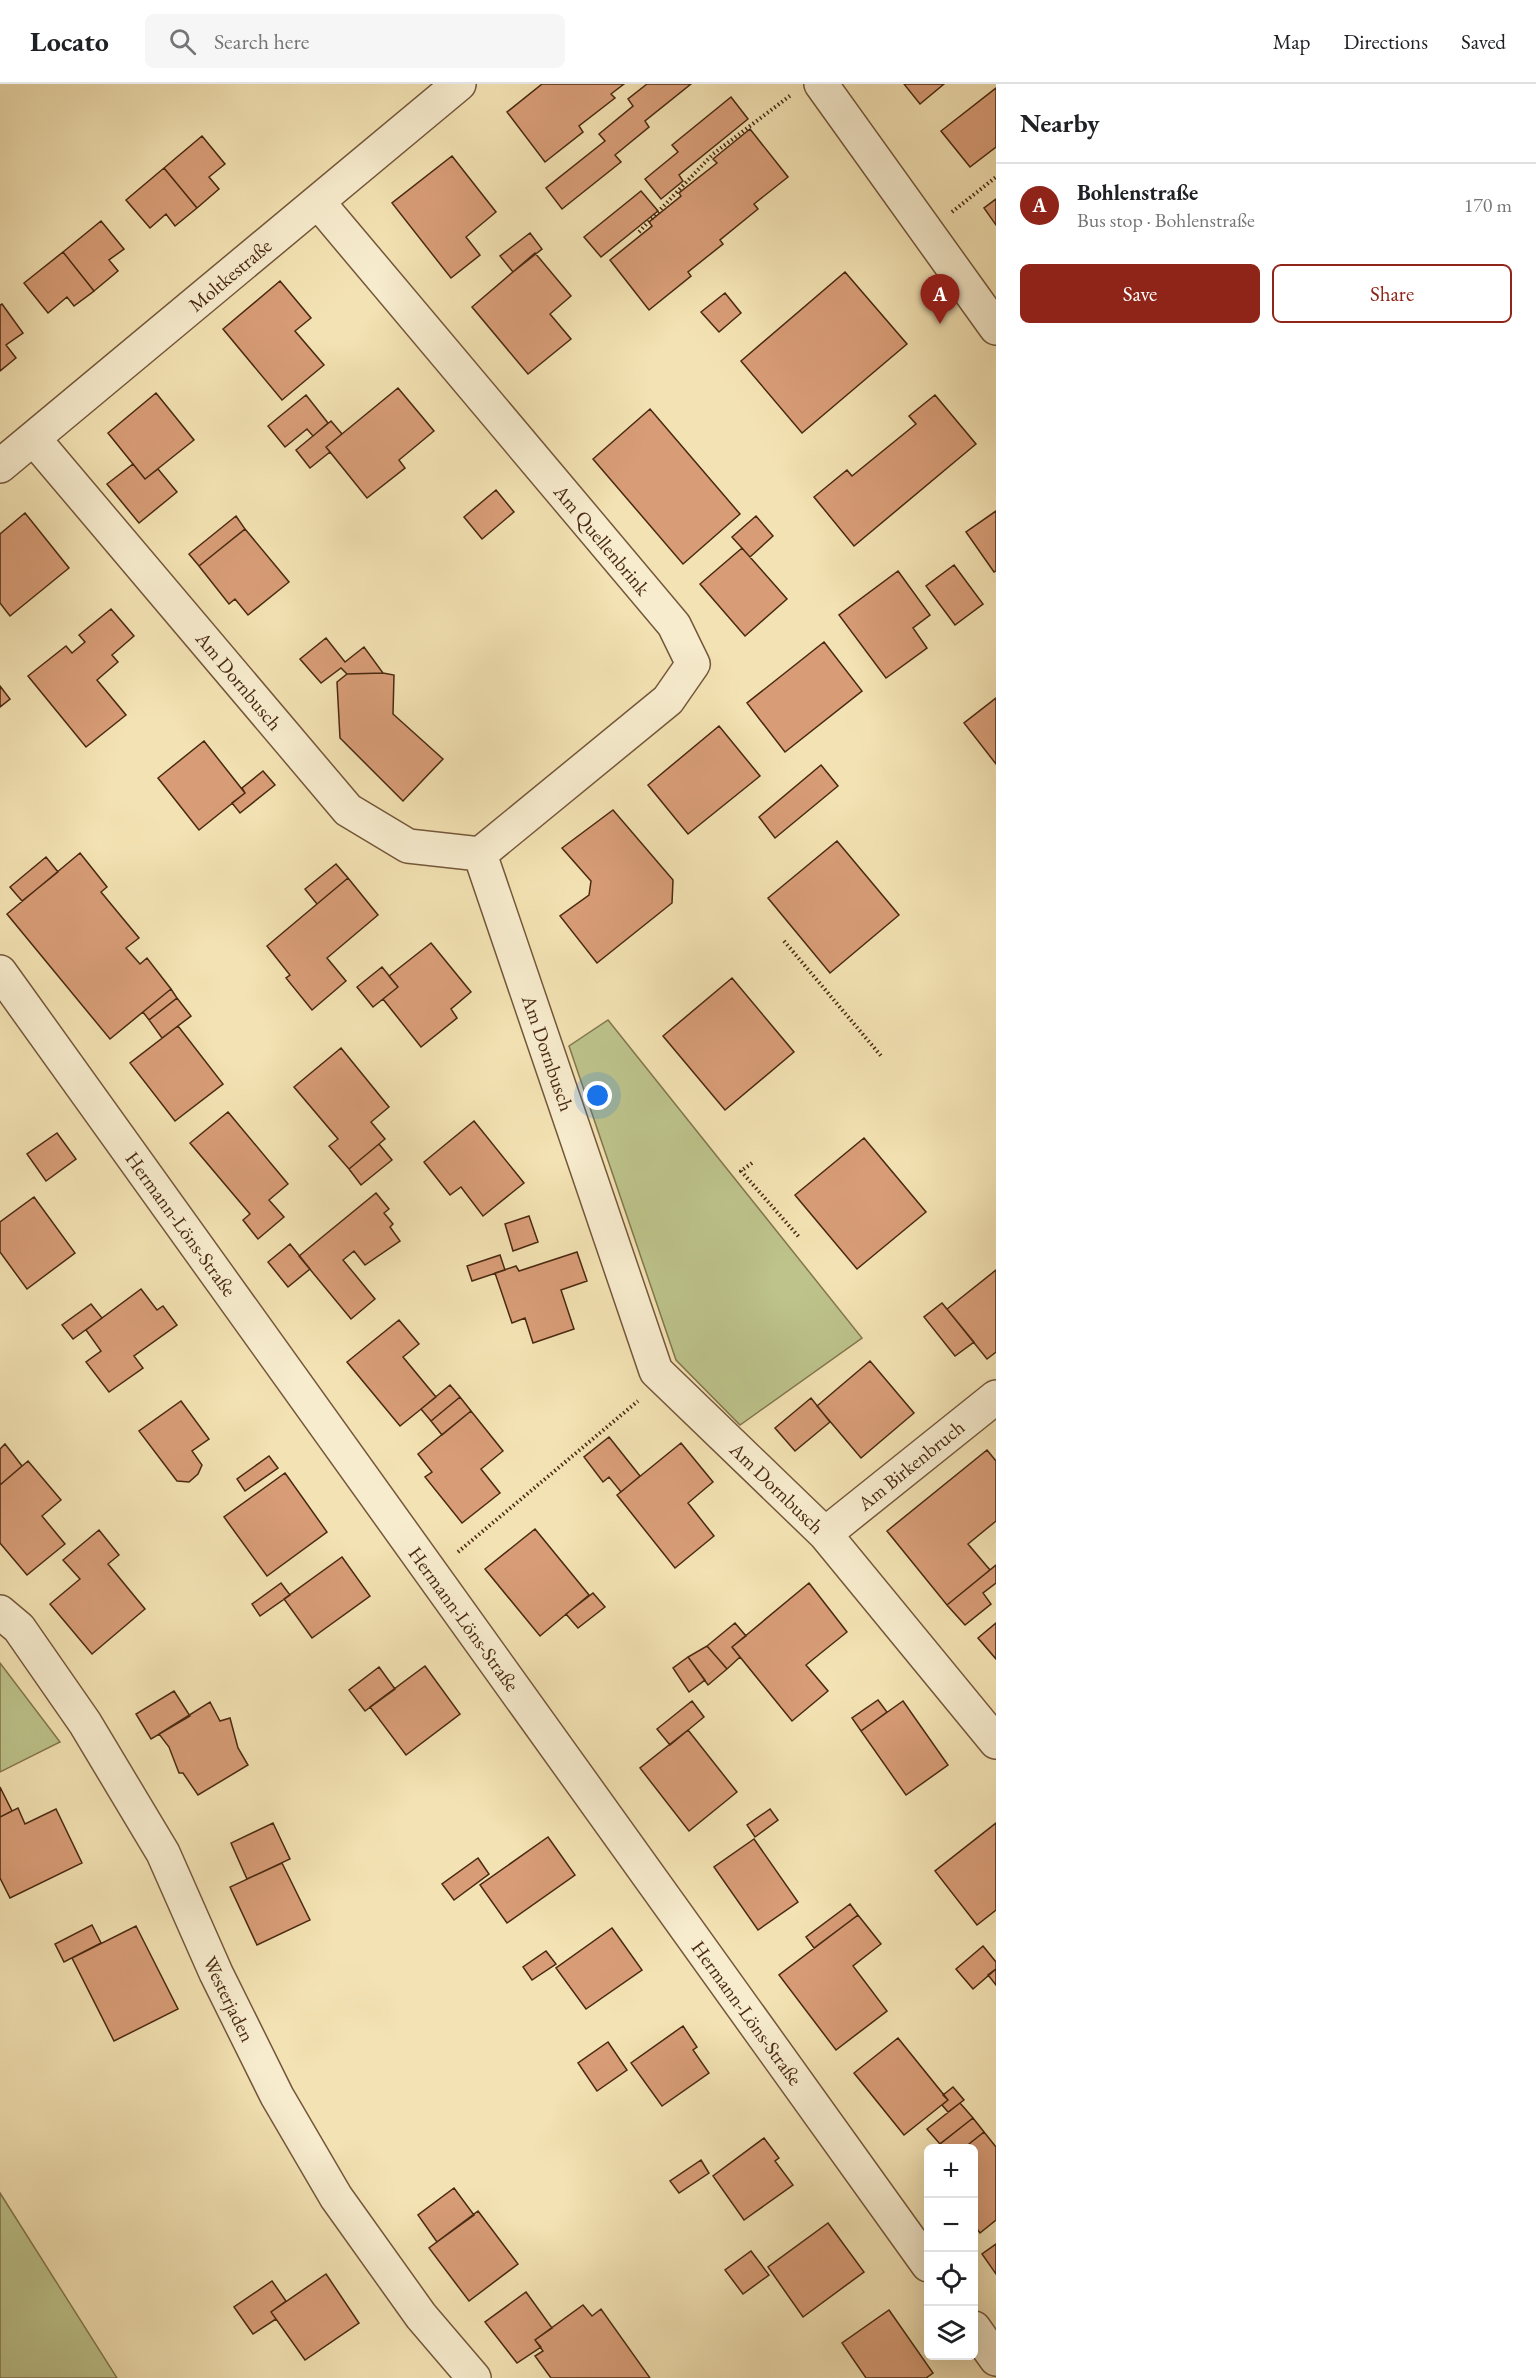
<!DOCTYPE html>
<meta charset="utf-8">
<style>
body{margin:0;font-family:"EB Garamond",serif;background:#f6f6f6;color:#202124}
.controls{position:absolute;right:18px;bottom:18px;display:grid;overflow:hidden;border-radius:9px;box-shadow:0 6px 24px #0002}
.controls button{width:54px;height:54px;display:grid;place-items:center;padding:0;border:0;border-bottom:2px solid #e0e0e0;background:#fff;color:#202124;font:30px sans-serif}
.you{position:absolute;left:598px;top:1012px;width:21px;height:21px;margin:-15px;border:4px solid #fff;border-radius:50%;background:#1a73e8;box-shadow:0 0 0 9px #1a73e833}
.badge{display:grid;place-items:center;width:39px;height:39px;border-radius:50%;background:#8f2418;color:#fff;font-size:20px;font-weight:700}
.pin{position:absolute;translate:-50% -50px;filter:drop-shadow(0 2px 3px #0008)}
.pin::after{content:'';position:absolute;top:32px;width:21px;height:18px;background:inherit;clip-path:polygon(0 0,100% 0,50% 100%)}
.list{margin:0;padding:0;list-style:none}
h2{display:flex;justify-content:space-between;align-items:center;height:78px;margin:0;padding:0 24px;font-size:26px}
h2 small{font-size:20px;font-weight:400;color:#757577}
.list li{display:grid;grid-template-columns:39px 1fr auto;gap:18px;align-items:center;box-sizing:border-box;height:84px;padding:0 24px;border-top:2px solid #e0e0e0}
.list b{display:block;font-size:22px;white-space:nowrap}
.list p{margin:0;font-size:20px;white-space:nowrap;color:#757577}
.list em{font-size:20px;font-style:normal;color:#757577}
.actions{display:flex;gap:12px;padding:18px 24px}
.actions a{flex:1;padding:14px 0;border:2px solid #8f2418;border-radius:9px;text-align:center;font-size:21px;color:#8f2418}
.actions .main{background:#8f2418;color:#fff}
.icon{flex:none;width:33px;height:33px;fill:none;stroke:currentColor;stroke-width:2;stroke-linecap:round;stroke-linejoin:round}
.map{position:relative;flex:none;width:996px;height:2294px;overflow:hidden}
header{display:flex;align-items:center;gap:36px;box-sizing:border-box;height:84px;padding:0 30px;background:#fff;border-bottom:2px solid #e0e0e0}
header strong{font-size:28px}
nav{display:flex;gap:33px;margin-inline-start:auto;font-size:21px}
.search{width:420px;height:54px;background:#f6f6f6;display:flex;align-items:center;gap:15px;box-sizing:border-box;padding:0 21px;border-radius:9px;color:#757577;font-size:22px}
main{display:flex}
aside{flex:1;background:#fff}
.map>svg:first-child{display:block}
.green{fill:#bdc38b;stroke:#83764e;stroke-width:1.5}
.building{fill:#d89d77;stroke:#492911;stroke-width:1.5}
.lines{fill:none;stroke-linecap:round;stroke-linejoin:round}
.minor-casing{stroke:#74573a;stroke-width:36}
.tertiary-casing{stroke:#74573a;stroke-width:36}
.path{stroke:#492911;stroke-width:4;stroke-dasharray:1.5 3;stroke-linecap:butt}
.minor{stroke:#f7ecce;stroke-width:33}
.tertiary{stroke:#f7ecce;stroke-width:33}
.labels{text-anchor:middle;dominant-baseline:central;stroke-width:5;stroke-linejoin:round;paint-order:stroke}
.street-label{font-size:20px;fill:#492911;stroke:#f7ecce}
</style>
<header>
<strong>Locato</strong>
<div class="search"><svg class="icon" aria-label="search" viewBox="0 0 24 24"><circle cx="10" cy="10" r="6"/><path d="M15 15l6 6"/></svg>Search here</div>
<nav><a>Map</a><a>Directions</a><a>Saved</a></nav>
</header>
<main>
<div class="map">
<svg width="996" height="2294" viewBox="0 0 996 2294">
<rect width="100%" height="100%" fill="#f3e2b3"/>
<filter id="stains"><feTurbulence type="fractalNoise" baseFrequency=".00333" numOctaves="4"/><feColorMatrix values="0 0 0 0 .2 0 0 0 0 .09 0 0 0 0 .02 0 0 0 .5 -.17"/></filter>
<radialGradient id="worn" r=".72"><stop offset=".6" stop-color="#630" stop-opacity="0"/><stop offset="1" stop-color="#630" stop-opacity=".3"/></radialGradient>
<path class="green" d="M608 936 862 1254 740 1341 676 1276 569 962Z
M0 1579 60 1658 0 1688Z
M0 2109 117 2294H0Z"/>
<path class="building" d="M542 0H541H624L611 10 615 14 579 42 583 48 545 78 507 28Z
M647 0H691L645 37 649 43 615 71 621 78 562 125 546 104 605 57 599 50 633 22 628 15Z
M904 0H944L920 20Z
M996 4V63L970 83 941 47Z
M731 13 748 35 679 91 683 97 661 115 645 95 678 68 672 61Z
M750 45 788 93 754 120 758 125 720 156 723 160 688 188 691 192 649 226 610 176 652 142 649 138 681 112 679 109 717 79 713 75Z
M202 52 225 80 209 93 219 105 197 124 164 84Z
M452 72 496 128 466 153 480 171 451 194 392 119Z
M164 84 197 124 175 142 166 130 150 144 126 116Z
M641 107 658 127 601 173 584 153Z
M996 115V141L984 124Z
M101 137 124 165 109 176 118 187 94 207 63 168Z
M530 149 542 165 513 188 500 172Z
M63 168 94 207 74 222 67 213 48 229 24 199Z
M535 169 571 212 550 230 571 255 528 290 472 223Z
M845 188 907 260 802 349 741 277Z
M280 197 311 234 295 247 324 281 282 316 223 245Z
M725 209 741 229 719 248 701 228Z
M2 220 23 249 6 261 16 274 0 287V221Z
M398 304 434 347 399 376 405 384 367 414 326 363Z
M156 309 194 356 145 395 108 349Z
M306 311 328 339 313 352 307 345 285 363 268 342Z
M935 311 976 360 854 462 814 413 847 386 852 392 916 340 909 332Z
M650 325 740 430 683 480 593 375Z
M331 337 342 350 326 363 330 368 310 384 296 366Z
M133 380 145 395 158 385 177 408 139 439 107 400Z
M496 406 514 428 482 455 464 433Z
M996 427V487L994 488 966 448Z
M25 429 69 484 10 532 0 519V450Z
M236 432 245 445 199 482 189 470Z
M756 432 773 452 750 473 732 453Z
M245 445 289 498 248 531 235 515 229 520 199 482Z
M742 464 787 515 745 552 700 500Z
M954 481 983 520 955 541 926 502Z
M898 487 930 531 913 544 927 564 886 594 839 531Z
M111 525 134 552 112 571 118 578 97 596 126 631 86 663 28 592 66 562 72 569 85 558 79 551Z
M326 554 345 578 364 563 383 589 347 590 341 584 321 599 300 575Z
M824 558 862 607 785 668 747 619Z
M383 589 394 591 393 630 443 675 403 717 340 654 337 598 347 590Z
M0 602 10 615 0 623Z
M996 614V680L964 639Z
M719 642 760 692 688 750 648 701Z
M204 657 245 709 199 746 158 694Z
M821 681 838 702 775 754 759 733Z
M263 687 275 701 240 729 232 719 245 709 242 704Z
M613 726 673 796 672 819 597 879 560 832 589 811 591 797 562 764Z
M837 757 899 831 830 889 768 814Z
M80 769 107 803 101 808 139 854 126 864 140 880 147 874 171 905 110 955 7 830Z
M46 773 58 788 22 817 10 803Z
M336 780 348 794 317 820 305 805Z
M348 794 378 831 327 874 346 897 312 926 286 894 290 891 267 862Z
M431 859 471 908 451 925 457 934 421 963 383 915 398 903 389 892Z
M382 883 398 903 373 923 357 903Z
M732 894 794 968 725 1026 663 952Z
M171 905 177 914 149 936 143 928Z
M177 914 191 932 162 954 149 936Z
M178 942 223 1000 175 1037 130 979Z
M341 964 389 1023 371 1038 385 1055 349 1085 329 1062 338 1055 294 1003Z
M228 1028 288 1100 269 1116 284 1133 258 1155 243 1136 250 1130 190 1059Z
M474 1037 524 1099 483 1132 461 1103 450 1111 424 1078Z
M57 1049 76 1075 46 1097 27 1070Z
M864 1054 926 1128 857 1185 795 1111Z
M379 1060 392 1076 361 1101 349 1085Z
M376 1109 389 1125 384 1129 393 1140 390 1143 400 1157 365 1181 354 1167 343 1176 375 1215 351 1235 299 1172Z
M34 1113 75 1169 27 1205 0 1168V1138Z
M529 1132 538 1158 513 1167 505 1140Z
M290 1160 310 1185 288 1203 268 1178Z
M577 1168 587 1197 561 1206 574 1245 533 1259 525 1234 512 1239 495 1189 516 1182 519 1187Z
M500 1171 505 1186 472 1197 467 1182Z
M996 1186V1268L987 1275 947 1225Z
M141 1205 157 1226 163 1222 177 1241 134 1272 143 1284 109 1308 86 1278 101 1267 86 1246Z
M942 1219 974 1258 955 1272 924 1233Z
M91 1220 102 1234 73 1255 62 1241Z
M399 1236 419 1260 403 1273 436 1313 400 1342 347 1278Z
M870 1277 914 1329 861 1374 817 1322Z
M450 1301 460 1313 431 1337 421 1325Z
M460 1313 471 1327 442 1351 431 1337Z
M811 1314 830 1338 795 1367 775 1344Z
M181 1317 209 1355 192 1367 202 1381 198 1390 189 1398 177 1397 139 1347Z
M471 1327 503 1367 481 1385 500 1409 462 1439 425 1393 432 1388 418 1370Z
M609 1353 640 1392 621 1408 609 1393 603 1398 584 1373Z
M681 1359 713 1398 688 1419 714 1452 675 1484 617 1411Z
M5 1360 22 1382 0 1401V1365Z
M987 1366 996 1377V1437L968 1460 990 1486 947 1521 887 1447Z
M269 1372 278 1384 245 1407 237 1395Z
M28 1377 61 1416 42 1432 65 1460 27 1491 0 1459V1401Z
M285 1389 327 1448 267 1492 224 1433Z
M535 1445 589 1511 540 1552 485 1485Z
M99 1446 119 1471 108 1480 145 1525 92 1570 50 1520 80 1495 63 1476Z
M342 1473 370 1512 312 1554 284 1515Z
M996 1481V1499L983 1509 991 1520 965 1541 947 1521Z
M281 1499 290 1511 260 1532 252 1520Z
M809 1499 847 1548 806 1581 828 1607 792 1637 732 1563Z
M593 1509 605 1523 578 1544 566 1530Z
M735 1539 746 1552 732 1563 740 1573 727 1585 707 1562Z
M996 1539V1575L978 1554Z
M707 1562 727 1585 708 1601 688 1573Z
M688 1573 705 1596 689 1608 673 1584Z
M425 1582 460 1630 406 1671 370 1623Z
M379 1583 395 1605 365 1627 349 1606Z
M174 1607 190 1632 151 1655 136 1630Z
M878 1616 887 1628 861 1647 852 1634Z
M692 1617 704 1633 670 1661 657 1645Z
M903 1617 948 1681 906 1711 861 1647Z
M210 1618 220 1637 230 1634 238 1664 248 1681 198 1711 183 1689H179L169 1663 159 1650Z
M688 1646 737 1708 689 1747 640 1684Z
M0 1703 12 1727 0 1733Z
M18 1724 25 1740 56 1725 82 1779 10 1814 0 1794V1733Z
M770 1725 778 1736 755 1753 747 1741Z
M273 1739 290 1775 247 1795 231 1759Z
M996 1739V1826L977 1841 935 1787Z
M548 1753 575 1791 507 1839 480 1801Z
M754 1755 798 1818 758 1846 714 1783Z
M478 1774 489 1790 454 1816 442 1800Z
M282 1779 310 1836 257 1861 230 1803Z
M850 1820 858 1831 814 1864 806 1853Z
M858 1831 881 1860 853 1882 887 1927 836 1966 779 1891Z
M92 1841 101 1859 64 1878 55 1860Z
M136 1842 178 1925 114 1957 72 1874Z
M612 1844 642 1886 586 1925 556 1884Z
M983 1862 996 1878V1885L973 1905 956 1885Z
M546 1867 556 1880 532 1896 523 1883Z
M996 1885V1901L988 1891Z
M683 1942 697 1963 693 1966 709 1989 662 2022 631 1979Z
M898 1954 948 2016 904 2051 854 1989Z
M608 1958 627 1986 597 2007 578 1979Z
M953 2003 964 2016 948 2028 942 2021 948 2016 943 2011Z
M960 2019 973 2034 940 2060 927 2045Z
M973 2034 984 2048 964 2064H943L940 2060Z
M984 2048 996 2063V2136L980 2149 974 2141V2064H964Z
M764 2054 779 2074 775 2077 793 2101 744 2136 713 2092Z
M701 2076 709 2089 679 2109 670 2097Z
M454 2104 474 2131 437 2158 418 2131Z
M478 2127 518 2180 469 2217 429 2164Z
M828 2139 864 2188 803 2233 768 2183Z
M996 2160V2190L982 2170Z
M751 2167 769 2191 743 2210 725 2186Z
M326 2190 359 2239 305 2276 271 2228Z
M272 2197 286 2217 271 2228 276 2235 253 2250 234 2223Z
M526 2208 552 2244 535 2256 541 2263 517 2279 485 2238Z
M583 2221 592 2232 601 2225 650 2294H551L535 2272 543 2267 535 2256Z
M889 2226 933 2289 926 2294H866L842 2259Z"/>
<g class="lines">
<g class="minor-casing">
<path id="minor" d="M318 118 674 541 693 580 668 616 480 770
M34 355 348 726 408 762 480 770 656 1287 825 1450 996 1658
M0 382 459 0
M0 888 928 2181
M825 1450 996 1313
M0 1528 19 1544 85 1639 163 1769 216 1889 277 2012 336 2113 421 2232 474 2294
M974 2244 996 2275"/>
</g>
<g class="tertiary-casing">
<path id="tertiary" d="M821 0 996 244"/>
</g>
<path class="path" d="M952 128 996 93
M639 148 713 70 791 11
M784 857 882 973
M752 1079 741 1087 799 1153
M458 1468 638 1317"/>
<use href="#minor" class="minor"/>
<use href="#tertiary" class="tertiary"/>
</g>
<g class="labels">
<g class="street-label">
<text transform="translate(230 191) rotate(-40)">Moltkestraße</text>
<text transform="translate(602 456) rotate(50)">Am Quellenbrink</text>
<text transform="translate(239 597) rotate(50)">Am Dornbusch</text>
<text transform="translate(548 969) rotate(71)">Am Dornbusch</text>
<text transform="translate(181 1140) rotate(54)">Hermann-Löns-Straße</text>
<text transform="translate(911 1381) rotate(-39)">Am Birkenbruch</text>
<text transform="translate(777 1404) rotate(44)">Am Dornbusch</text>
<text transform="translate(464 1535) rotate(54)">Hermann-Löns-Straße</text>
<text transform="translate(229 1915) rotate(64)">Westerjaden</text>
<text transform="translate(747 1929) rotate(54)">Hermann-Löns-Straße</text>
</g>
</g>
<rect width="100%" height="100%" filter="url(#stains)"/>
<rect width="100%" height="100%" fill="url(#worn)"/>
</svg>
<div class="controls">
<button>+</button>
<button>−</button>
<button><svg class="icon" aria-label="locate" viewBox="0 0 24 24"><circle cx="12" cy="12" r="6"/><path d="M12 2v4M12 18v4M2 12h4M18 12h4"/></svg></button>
<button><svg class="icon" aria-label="layers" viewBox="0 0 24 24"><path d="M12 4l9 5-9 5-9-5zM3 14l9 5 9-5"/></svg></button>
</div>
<div class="you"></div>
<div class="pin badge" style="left:940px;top:240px">A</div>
</div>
<aside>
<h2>Nearby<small></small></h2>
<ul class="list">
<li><span class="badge">A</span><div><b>Bohlenstraße</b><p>Bus stop · Bohlenstraße</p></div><em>170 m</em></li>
</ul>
<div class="actions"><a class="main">Save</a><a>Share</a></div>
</aside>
</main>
